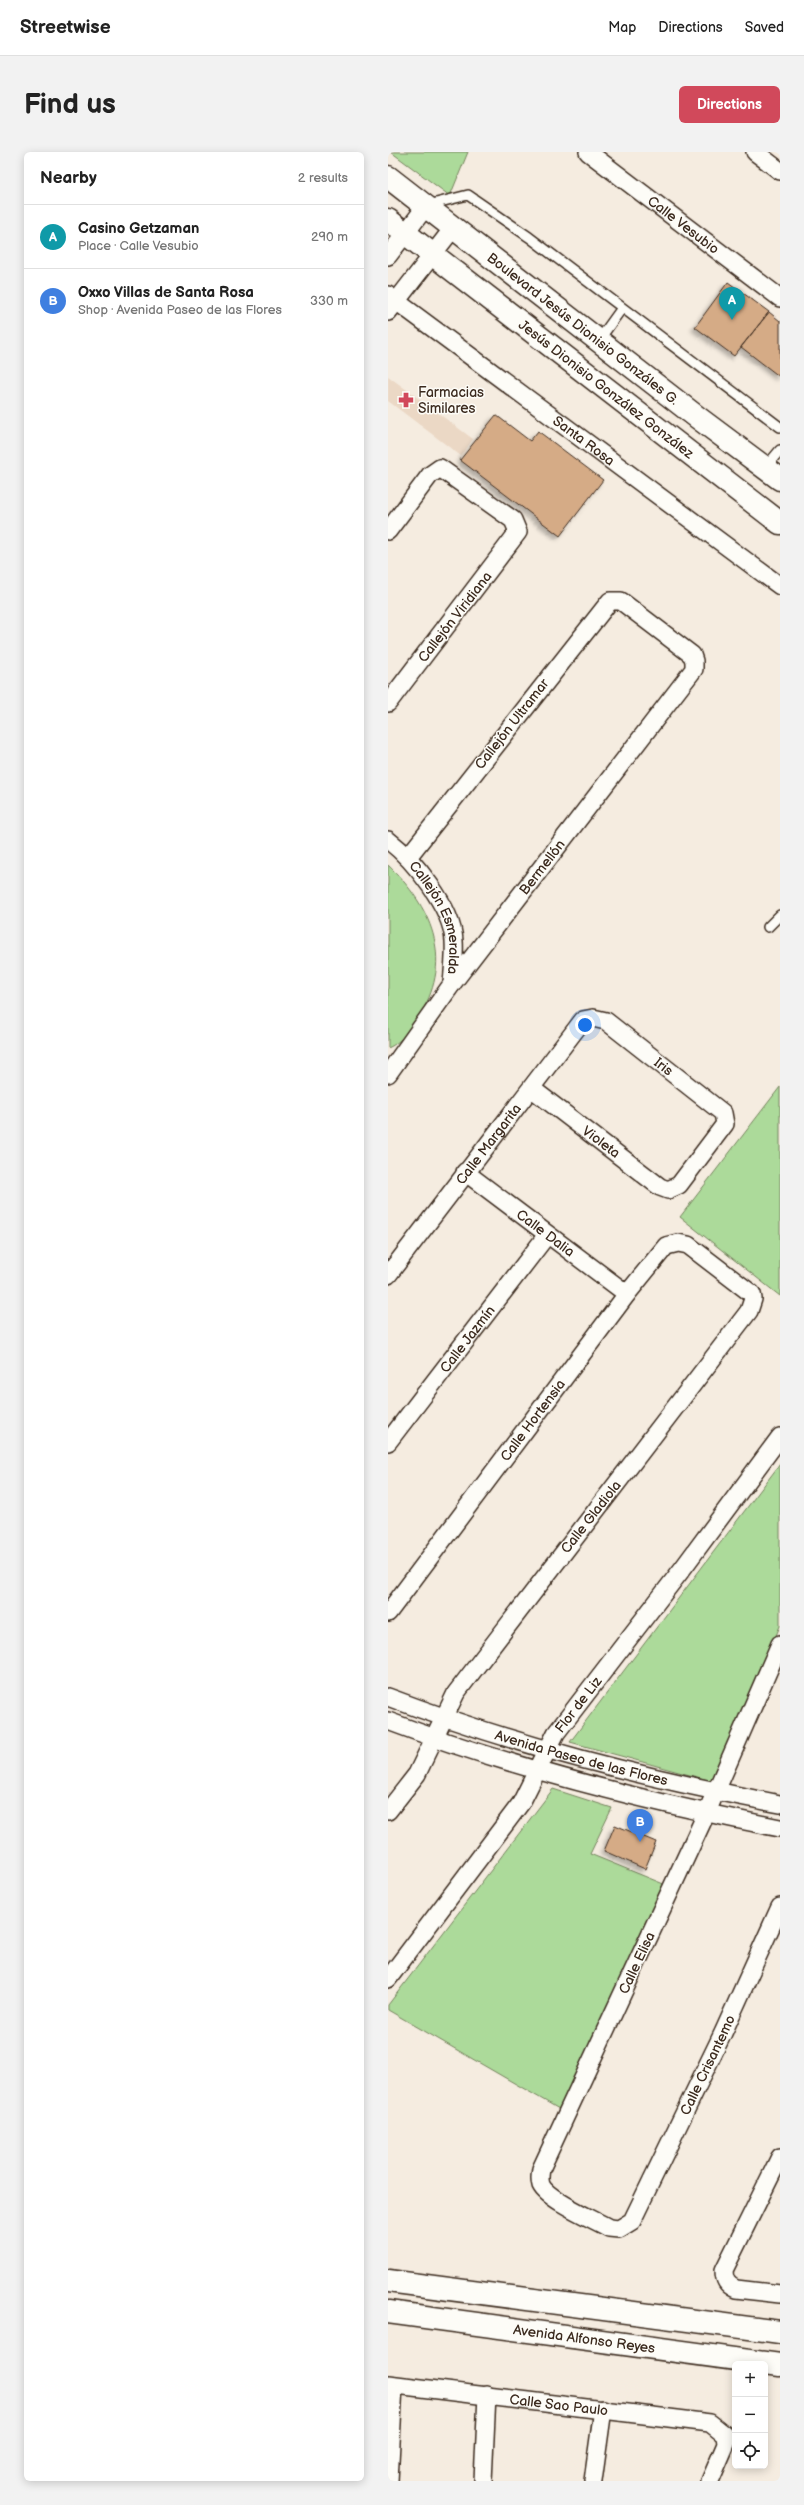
<!DOCTYPE html>
<meta charset="utf-8">
<style>
body{margin:0;font-family:"Balsamiq Sans",sans-serif;background:#f2f2f2;color:#222}
.controls{position:absolute;right:12px;bottom:12px;display:grid;overflow:hidden;border-radius:6px;box-shadow:0 2px 10px #0003}
.controls button{width:36px;height:36px;display:grid;place-items:center;padding:0;border:0;border-bottom:1px solid #e0e0e0;background:#fff;color:#222;font:20px sans-serif}
.you{position:absolute;left:197px;top:873px;width:14px;height:14px;margin:-10px;border:3px solid #fff;border-radius:50%;background:#1a73e8;box-shadow:0 0 0 6px #1a73e833}
.badge{display:grid;place-items:center;width:26px;height:26px;border-radius:50%;background:#d1495b;color:#fff;font-size:13px;font-weight:700}
.pin{position:absolute;translate:-50% -33px;filter:drop-shadow(0 1px 2px #0008)}
.pin::after{content:'';position:absolute;top:21px;width:14px;height:12px;background:inherit;clip-path:polygon(0 0,100% 0,50% 100%)}
.list{margin:0;padding:0;list-style:none}
h2{display:flex;justify-content:space-between;align-items:center;height:52px;margin:0;padding:0 16px;font-size:17px}
h2 small{font-size:13px;font-weight:400;color:#767676}
.list li{display:grid;grid-template-columns:26px 1fr auto;gap:12px;align-items:center;box-sizing:border-box;height:64px;padding:0 16px;border-top:1px solid #e0e0e0}
.list b{display:block;font-size:15px;white-space:nowrap}
.list p{margin:0;font-size:13px;white-space:nowrap;color:#767676}
.list em{font-size:13px;font-style:normal;color:#767676}
.icon{flex:none;width:22px;height:22px;fill:none;stroke:currentColor;stroke-width:2;stroke-linecap:round;stroke-linejoin:round}
.map{position:relative;flex:none;width:392px;height:2329px;overflow:hidden;border-radius:6px}
header{display:flex;align-items:center;gap:24px;box-sizing:border-box;height:56px;padding:0 20px;background:#fff;border-bottom:1px solid #e0e0e0}
header strong{font-size:19px}
nav{display:flex;gap:22px;margin-inline-start:auto;font-size:14px}
.intro{display:flex;align-items:center;justify-content:space-between;box-sizing:border-box;height:96px;padding:0 24px}
h1{margin:0;font-size:28px}
.button{padding:10px 18px;border-radius:6px;background:#d1495b;color:#fff;font-size:14px;font-weight:700}
main{display:flex;gap:24px;padding:0 24px}
aside{flex:1;background:#fff;border-radius:6px;box-shadow:0 2px 10px #0003}
.map>svg:first-child{display:block}
.built{fill:#ebd8c5}
.green{fill:#acda9a;stroke:#74825c}
.building{fill:#d5ab86;stroke:#3b2a1e;filter:url(#shadow)}
.lines{fill:none;stroke-linecap:round;stroke-linejoin:round}
.lane-casing{stroke:#3b2a1e;stroke-width:12}
.street-casing{stroke:#3b2a1e;stroke-width:20}
.secondary-casing{stroke:#3b2a1e;stroke-width:25}
.lane{stroke:#fdfcf7;stroke-width:9}
.street{stroke:#fdfcf7;stroke-width:17}
.secondary{stroke:#fdfcf7;stroke-width:22}
.labels{text-anchor:middle;dominant-baseline:central;stroke-width:3;stroke-linejoin:round;paint-order:stroke}
.street-label{font-size:14px;fill:#3b2a1e;stroke:#fdfcf7}
.poi-label{font-size:14px;fill:#3b2a1e;stroke:#fdfcf7;text-anchor:start}
</style>
<header>
<strong>Streetwise</strong>
<nav><a>Map</a><a>Directions</a><a>Saved</a></nav>
</header>
<div class="intro"><h1>Find us</h1><a class="button">Directions</a></div>
<main>
<aside>
<h2>Nearby<small>2 results</small></h2>
<ul class="list">
<li><span class="badge" style="background:#0f9aa8">A</span><div><b>Casino Getzaman</b><p>Place · Calle Vesubio</p></div><em>290 m</em></li>
<li><span class="badge" style="background:#3f7fe0">B</span><div><b>Oxxo Villas de Santa Rosa</b><p>Shop · Avenida Paseo de las Flores</p></div><em>330 m</em></li>
</ul>
</aside>
<div class="map">
<svg width="392" height="2329" viewBox="0 0 392 2329">
<defs>
<filter id="shadow"><feDropShadow dx="-3.5" dy="3.5" stdDeviation="2" flood-color="#0004"/></filter>
</defs>
<rect width="100%" height="100%" fill="#f5ece0"/>
<filter id="ink" filterUnits="userSpaceOnUse"><feTurbulence type="fractalNoise" baseFrequency=".025" numOctaves="2"/><feDisplacementMap in="SourceGraphic" scale="8" xChannelSelector="R" yChannelSelector="G"/><feConvolveMatrix kernelMatrix="1 2 1 2 8 2 1 2 1" color-interpolation-filters="sRGB"/></filter>
<g filter="url(#ink)">
<path class="built" d="M0 224 85 287 73 304 0 249Z"/>
<path class="green" d="M3 0H80L62 44Z
M0 713C43 754 66 806 33 861 25 874 14 890 0 896Z
M392 935V1144L292 1065Z
M392 1312V1474L327 1630 182 1590Z
M165 1637 224 1656 202 1702 278 1733 171 1957 0 1858V1853Z"/>
<path class="building" d="M340 130 381 160 346 204 307 175Z
M381 160 392 169V225L353 195Z
M108 263 142 289 150 279 215 328 172 384 72 308Z
M227 1673 268 1690 257 1717 216 1699Z"/>
<g class="lines">
<g class="lane-casing">
<path id="lane" d="M40 53 80 43 141 85 392 275
M211 188 234 156
M377 316 392 298
M380 775 392 763"/>
</g>
<g class="street-casing">
<g id="street">
<path id="s1" d="M200 0 392 146"/>
<path d="M367 0 392 19"/>
<path d="M0 104 39 53"/>
<path id="s2" d="M0 143 392 434"/>
<path d="M0 160 66 75"/>
<path d="M0 379 42 323 52 316 125 368 130 380 0 551"/>
<path id="s3" d="M0 688C26 708 64 755 66 789 67 803 65 818 64 832"/>
<path id="s4" d="M0 922 64 832 306 517V509L304 503 233 449H222L20 705"/>
<path id="s5" d="M77 1020 239 1142"/>
<path id="s6" d="M0 1123 195 868 205 866 218 869 335 961 337 972 291 1033 280 1038 272 1035 143 936"/>
<path id="s7" d="M0 1290 159 1083"/>
<path id="s8" d="M0 1461 239 1142 278 1094 290 1091 300 1093 364 1142 365 1147 361 1159 68 1541 29 1622 0 1659"/>
<path id="s9" d="M392 1492 318 1662 153 2017C152 2023 151 2027 153 2033 160 2048 205 2067 221 2076L231 2077 244 2069 335 1881 392 1755"/>
<path id="s10" d="M0 1545C129 1594 257 1626 392 1652"/>
<path d="M0 1569C127 1617 259 1650 392 1676"/>
<path id="s11" d="M0 1827 133 1651 168 1581 295 1416 392 1285"/>
<path d="M392 2005 336 2118C336 2128 339 2133 348 2137L392 2142"/>
<path id="s12" d="M0 2232 322 2271 337 2283 338 2292 322 2329"/>
<path d="M1 2329 6 2233"/>
<path d="M95 2329 99 2243"/>
<path d="M205 2329 215 2257"/>
</g>
</g>
<g class="secondary-casing">
<g id="secondary">
<path id="s13" d="M0 25 309 265 392 327"/>
<path id="s14" d="M0 68 392 371"/>
<path d="M0 2129 392 2180"/>
<path id="s15" d="M0 2160 392 2213"/>
</g>
</g>
<use href="#lane" class="lane"/>
<use href="#street" class="street"/>
<use href="#secondary" class="secondary"/>
</g>
</g>
<defs>
<g id="pharmacy-bare" transform="scale(1.2)"><path d="M-2-6h4v4h4v4h-4v4h-4v-4h-4v-4h4Z" fill="#d1495b" stroke="#fdfcf7" stroke-width="2.5" paint-order="stroke"/></g>
</defs>
<g fill-rule="evenodd">
<use href="#pharmacy-bare" x="18" y="248"/>
</g>
<g class="labels">
<g class="street-label">
<text stroke="none"><textPath href="#s1" startOffset="120">Calle Vesubio</textPath></text>
<text stroke="none"><textPath href="#s13" startOffset="247">Boulevard Jesús Dionisio Gonzáles G.</textPath></text>
<text stroke="none"><textPath href="#s14" startOffset="276">Jesús Dionisio González González</textPath></text>
<text stroke="none"><textPath href="#s2" startOffset="244">Santa Rosa</textPath></text>
<text transform="translate(67 465) rotate(-52)">Callejón Viridiana</text>
<text transform="translate(124 572) rotate(-52)">Callejón Ultramar</text>
<text stroke="none"><textPath href="#s4" startOffset="258">Bermellón</textPath></text>
<text stroke="none"><textPath href="#s3" startOffset="95">Callejón Esmeralda</textPath></text>
<text stroke="none"><textPath href="#s6" startOffset="418">Iris</textPath></text>
<text transform="translate(213 990) rotate(37)">Violeta</text>
<text stroke="none"><textPath href="#s6" startOffset="165">Calle Margarita</textPath></text>
<text stroke="none"><textPath href="#s5" startOffset="101">Calle Dalia</textPath></text>
<text stroke="none"><textPath href="#s7" startOffset="130">Calle Jazmín</textPath></text>
<text stroke="none"><textPath href="#s8" startOffset="241">Calle Hortensia</textPath></text>
<text transform="translate(203 1365) rotate(-52)">Calle Gladiola</text>
<text stroke="none"><textPath href="#s11" startOffset="335">Flor de Liz</textPath></text>
<text stroke="none"><textPath href="#s10" startOffset="203">Avenida Paseo de las Flores</textPath></text>
<text transform="translate(249 1811) rotate(-65)">Calle Elisa</text>
<text stroke="none"><textPath href="#s9" startOffset="873">Calle Crisantemo</textPath></text>
<text stroke="none"><textPath href="#s15" startOffset="198">Avenida Alfonso Reyes</textPath></text>
<text stroke="none"><textPath href="#s12" startOffset="172">Calle Sao Paulo</textPath></text>
</g>
<g class="poi-label">
<text x="30" y="240">Farmacias<tspan x="30" dy="16">Similares</tspan></text>
</g>
</g>
</svg>
<div class="controls">
<button>+</button>
<button>−</button>
<button><svg class="icon" aria-label="locate" viewBox="0 0 24 24"><circle cx="12" cy="12" r="6"/><path d="M12 2v4M12 18v4M2 12h4M18 12h4"/></svg></button>
</div>
<div class="you"></div>
<div class="pin badge" style="left:344px;top:168px;background:#0f9aa8">A</div>
<div class="pin badge" style="left:252px;top:1690px;background:#3f7fe0">B</div>
</div>
</main>
